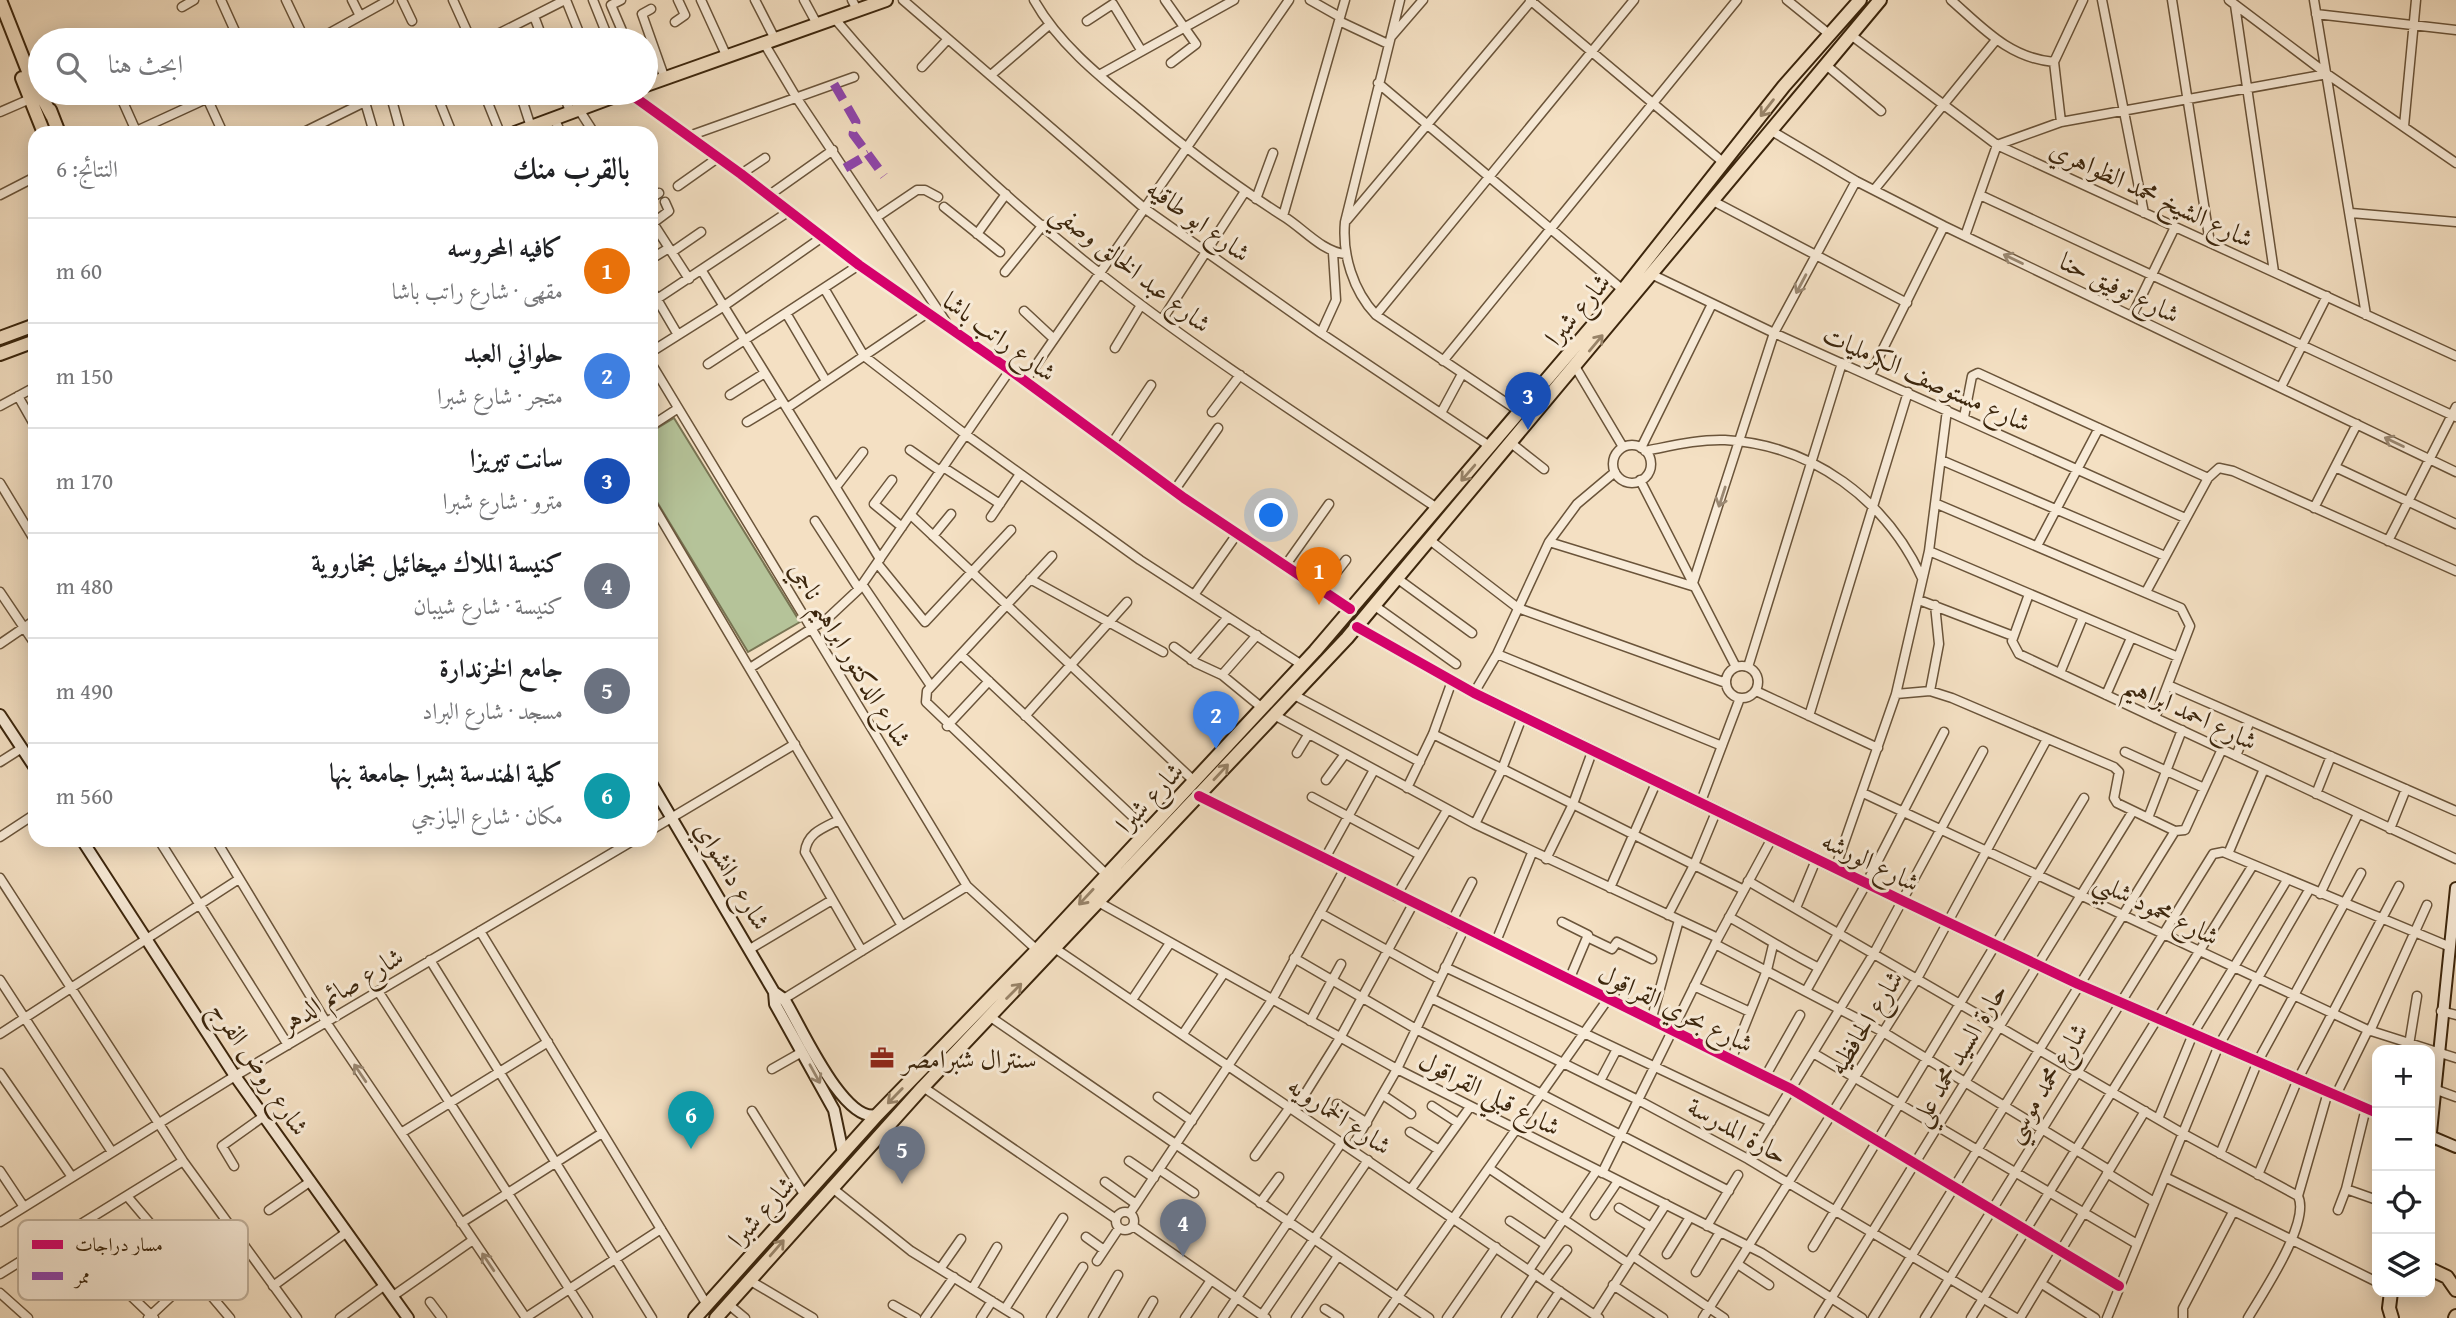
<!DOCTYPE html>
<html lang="ar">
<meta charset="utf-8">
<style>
body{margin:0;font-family:"Gentium Book Plus",Amiri,serif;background:#f2f2f2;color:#202124;direction:rtl}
.controls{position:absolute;right:21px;bottom:21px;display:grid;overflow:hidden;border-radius:14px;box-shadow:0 4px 18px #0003}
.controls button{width:63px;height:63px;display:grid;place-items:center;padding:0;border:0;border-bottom:2px solid #e0e0e0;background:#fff;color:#202124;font:35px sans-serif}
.you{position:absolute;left:1272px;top:516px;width:24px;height:24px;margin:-18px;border:5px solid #fff;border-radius:50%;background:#1a73e8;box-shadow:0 0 0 10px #1a73e833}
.badge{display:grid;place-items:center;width:46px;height:46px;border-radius:50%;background:#1a73e8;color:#fff;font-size:23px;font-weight:700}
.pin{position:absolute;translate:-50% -58px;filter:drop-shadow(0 2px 4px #0008)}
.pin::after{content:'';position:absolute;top:37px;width:24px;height:21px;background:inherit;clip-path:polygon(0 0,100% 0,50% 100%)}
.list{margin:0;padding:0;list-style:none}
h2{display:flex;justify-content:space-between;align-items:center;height:91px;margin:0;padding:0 28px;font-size:30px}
h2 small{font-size:23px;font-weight:400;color:#757577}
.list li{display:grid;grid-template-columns:46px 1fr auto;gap:21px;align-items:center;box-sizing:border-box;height:105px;padding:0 28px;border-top:2px solid #e0e0e0}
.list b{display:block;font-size:26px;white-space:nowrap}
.list p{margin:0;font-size:23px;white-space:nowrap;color:#757577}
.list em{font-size:23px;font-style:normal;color:#757577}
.icon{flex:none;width:38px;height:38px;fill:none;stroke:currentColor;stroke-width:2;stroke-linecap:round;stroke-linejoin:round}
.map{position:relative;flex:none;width:2456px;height:1318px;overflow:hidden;direction:ltr}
.search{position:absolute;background:#fff;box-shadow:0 4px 18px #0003;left:28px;top:28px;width:630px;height:77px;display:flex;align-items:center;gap:18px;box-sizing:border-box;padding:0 24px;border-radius:38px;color:#757577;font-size:26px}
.panel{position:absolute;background:#fff;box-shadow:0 4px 18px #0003;left:28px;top:126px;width:630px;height:721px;border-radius:21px;direction:rtl}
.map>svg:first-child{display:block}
.green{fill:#b5c399;stroke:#787453;stroke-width:2}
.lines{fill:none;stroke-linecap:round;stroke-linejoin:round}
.street-casing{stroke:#6a543a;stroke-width:11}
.secondary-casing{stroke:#3c260d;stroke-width:14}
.primary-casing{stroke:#3c260d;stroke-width:16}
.street{stroke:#f8ebd8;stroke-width:8}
.secondary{stroke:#f8ebd8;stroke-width:10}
.primary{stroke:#f4e0c3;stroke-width:12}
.quiet{stroke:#8e44ad;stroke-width:9;stroke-dasharray:18 9;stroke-linecap:butt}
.cycleway-casing{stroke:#f8ebd8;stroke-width:15}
.cycleway{stroke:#d6006c;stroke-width:10}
.oneway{stroke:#988368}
.oneway2{stroke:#9a8872}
.labels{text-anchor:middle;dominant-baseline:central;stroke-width:6;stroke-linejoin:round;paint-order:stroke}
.street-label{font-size:26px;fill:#3c260d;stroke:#f8ebd8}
.poi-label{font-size:26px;fill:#3c260d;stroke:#f8ebd8;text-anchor:start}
.key{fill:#f8ebd8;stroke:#c0b09b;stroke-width:2}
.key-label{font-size:19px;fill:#3c260d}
</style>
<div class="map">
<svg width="2456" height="1318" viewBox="0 0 2456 1318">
<rect width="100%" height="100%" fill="#f4e0c3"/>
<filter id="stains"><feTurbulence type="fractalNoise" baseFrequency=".00286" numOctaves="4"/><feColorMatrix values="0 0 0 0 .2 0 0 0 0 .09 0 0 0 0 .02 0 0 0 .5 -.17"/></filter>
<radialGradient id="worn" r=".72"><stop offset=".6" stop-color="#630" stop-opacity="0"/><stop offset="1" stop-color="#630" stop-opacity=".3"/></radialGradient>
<path class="green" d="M674 418 800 622 748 652 651 492V432Z"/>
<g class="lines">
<g class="street-casing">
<path id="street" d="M221 0 239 40
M286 0 305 40
M352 0 360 16
M402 0 412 21
M453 0 471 40
M566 0 582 40
M593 0 609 40
M621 0 611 5 626 40
M701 0 727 57
M755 0 775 39
M804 0 817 24
M852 0 857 10
M903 0 1144 208 1321 333 1491 447
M1034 0C1058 43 1099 76 1137 107 1184 147 1231 183 1283 216 1303 228 1321 251 1345 254
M1165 0 1196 44 1171 63
M1310 0 1340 17
M1400 0 1345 222C1342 254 1353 291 1376 315L1520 412
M1530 0 1724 163
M1787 0 1829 34
M1951 0C1983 28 2009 58 2054 62
M2102 0 2144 213
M2172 0 2210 243
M2229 0 2327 74 2456 163
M2314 0 2366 315
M2235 5 2274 272
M182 7 194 0
M651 9 642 14 665 79
M2316 14 2456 30
M534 16 543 40
M835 19C914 113 1005 199 1102 275 1209 359 1325 432 1437 508
M1087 21 1113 4 1141 50
M1339 21 1388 44
M675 22 685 15 678 0
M343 26 349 40
M1851 35 1997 145 2456 356
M1391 37 1423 0
M317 40 389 0
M486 40 565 0
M764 43 796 97 946 322
M1826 65 1881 111
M922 67 948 39
M991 75 1049 25
M1099 75 1234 0
M1378 83 1623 290
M119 93 136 131
M390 93 401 133
M436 93 452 133
M484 93 500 133
M520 93 531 127
M563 93 570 111
M629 93 741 174 859 265 1010 370 1184 498 1350 609
M207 98 223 133
M365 102 374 133
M578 108 594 133
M0 112 30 99
M554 118 561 133
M2061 122 2054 62 2083 0
M2404 126 2416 0
M1770 130 1856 181 1944 226 2456 472
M132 133 219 93
M302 133 383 93
M689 136 854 77
M741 174 765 158
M678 186 719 157
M1874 190 1996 40
M0 195 35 177
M1980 195 2456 417
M768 196 833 150
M651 198 659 193
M1256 199 1273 153
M1713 201 1907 303
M944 207 1000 252
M2351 213 2456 222
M1283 216 1345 0
M877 217 917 190H925L938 197
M651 220 689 279
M1347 220 1532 0
M653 223 669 211 665 202
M977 234 1006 194
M1965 236 1997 145 2061 122 2327 74
M672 252 701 232
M651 259 669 248
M702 271 880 559
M1005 272 1043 225
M1653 275 1774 333 2185 518
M824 288 864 356 965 434 1140 560 1302 665
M651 289 678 335
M651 303 788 212
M1024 311 1054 339
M786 313 826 381
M1376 315 1634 0
M2132 316 2175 227
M1162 320 1244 193
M1321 333 1336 300 1333 253
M1115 348 1141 305
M651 352 724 306 821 238
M1443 361 1737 0
M651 363 967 886 1037 950
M708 364 859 265
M1576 368 1623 447
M1870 375 1944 226
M1025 381 1289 0
M2281 387 2327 296
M730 395 765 373
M18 396 35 426
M0 406 35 387
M787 408 929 312
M1212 412 1240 375
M1441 413 1462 374
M1964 417 1972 376 1978 373 2208 478
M747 422 782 401
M651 426 677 409
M1511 443 1544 469
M1111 445 1151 385
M1613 464a19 19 0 1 1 38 0a19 19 0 1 1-38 0Z
M1641 448 1712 304
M910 450 940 471
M1645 451C1671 446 1699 439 1725 440 1813 445 1886 500 1922 578
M1941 460 2165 556
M943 467 1000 504
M2335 467 2456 524
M892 480 874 504 902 527
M1640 480 1736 667
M0 483 35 541
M836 487 863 452
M1174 491 1218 428
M651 502 902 926
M1937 504 2181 608 2190 626 2155 718
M2314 508 2357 424
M911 515 1194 781
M991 517 1020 474
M815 521 859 589
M933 536 951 514
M1431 541 1518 608 1726 683
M2388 541 2456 407
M1549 542 1692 586 1774 333 1856 181
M2037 546 2099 428
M1929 551 2178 657
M1052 556 927 691 926 702 1107 875
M877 563 925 622 1011 530
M1285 566 1329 504
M1030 579 1163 652
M1398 579 1472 633
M862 584 931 686
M1322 591 1346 560
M0 592 35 644
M2146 592 2208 478 2219 468 2233 471 2456 571
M2029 594 2012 641 2019 654 2456 859
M1194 595 1237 534
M1919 600 2013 636
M1375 606 1456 664
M0 644 35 620
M1174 647 1196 663 1222 675 1261 707
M1497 654 1722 746
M961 655 1148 831
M1191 660 1228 617
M1726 682a16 16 0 1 1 32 0a16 16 0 1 1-32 0Z
M1748 667 1842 363
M750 668 828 618 859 589 1010 370
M2060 673 2083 617
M1222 675 1257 635
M2168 685 2456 811
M1756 691 1878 748
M1930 691 1939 644 1935 605
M1474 693 1497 654 1549 542 1577 504 1615 472
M1896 694 1930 691 1952 698 2114 767 2119 772 2114 798 2117 803 2175 831
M1294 695 1420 762
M2106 695 2131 638
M1274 715 1475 824 1718 938
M1025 716 1127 602
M1809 716 1908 392
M947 726 989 681
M1433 734 1744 890
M2125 752 2204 788
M1297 753 1308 735
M2236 756 2250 721
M0 762 22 748
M1326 780 1345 754
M1407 788 1433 734 1452 681
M1863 793 2368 1030 2456 1058
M2316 794 2331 756
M1199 796 1791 1089 2119 1286
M1312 797 1420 855
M1700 804 1740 698
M2148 818 2182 730
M839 820C823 828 807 833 805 852L862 951
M1475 824 1502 769 1522 717
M2390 829 2406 789
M651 830 795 744
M2175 831 2185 830 2222 749
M0 837 35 814
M159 840 288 1045
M216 840 326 1022 526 1318
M2228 854 2264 769
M1546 859 1573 804 1592 752
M1324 860 1374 770
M1835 869 1896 694 1929 551 1947 410
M0 878 183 1161 297 1318
M1748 881 2182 1133 2298 1196C2311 1222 2262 1294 2248 1318
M1610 888 1656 783
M2320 894 2358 814
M1396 896 1447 810
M1100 903 1397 1069 1762 1253 1862 1318
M1796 908 1816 860
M1320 913 1439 979
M1668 915 1694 865 1716 812
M1729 917C1760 934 1787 952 1819 968
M1562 922 1588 935 1569 980
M1451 923 1472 882
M480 931 707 1305
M1587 937 1612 949 1617 942 1652 959
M1495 944 1532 853
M1715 944 1883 1032 2109 1170
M750 949 832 900
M1056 949 1599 1318
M1294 958 1416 1029 1729 1191
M430 960 652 1318
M1445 967 1771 1122
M0 980 112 1152
M1694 986 1750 1012
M378 991 588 1318
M1806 991 1866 884 1944 732
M1431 998 1638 1100 1748 1159 2016 1318
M782 1000 967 886
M1132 1000 1170 943
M1620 1005 1627 988
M2441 1011 2456 1015
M989 1016 1429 1318
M1310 1021 1341 964
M1651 1021 1679 920
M2370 1031 2427 905
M0 1034 239 879
M1183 1034 1224 973
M2409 1045 2417 996
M1813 1053 2137 1244
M1731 1060 1767 970 1773 945
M772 1069 802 1052
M0 1073 72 1177
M1765 1077 1800 1015
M1600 1081 1617 1049
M923 1087 1116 1219
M2434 1089 2456 1097
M1383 1095 1411 1114
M2336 1095 2368 1030
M1158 1097 1192 1121
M1337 1104 1367 1123
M1432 1106 1458 1123
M1295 1110 1340 1038 1413 904
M752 1111 805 1196
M2158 1119 2193 1034 2287 880
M1410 1132 1439 1150
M401 1133 548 1042
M1351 1149 1397 1069 1464 929
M2220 1154 2258 1061 2361 873
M1255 1156 1290 1107
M1748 1159 1874 953 1983 751
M1129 1161 1154 1178
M234 1166 222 1146 264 1116
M1490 1169 1628 1263
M1160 1170 1194 1193
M0 1171 24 1207
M1602 1173 1718 938 1772 838
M2107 1173 2154 1202
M2258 1175 2298 1079 2399 886
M2165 1177 2377 1282
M1105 1182 1136 1204
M831 1187 911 1251 1019 1318
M1411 1189 1470 1107
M2346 1189 2377 1200
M127 1196 230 1318
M2298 1196 2328 1092
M1260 1203 1279 1177
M1619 1208 1651 1227
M269 1210 311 1181
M2338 1210 2346 1189 2366 1108
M1116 1221a9 9 0 1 1 18 0a9 9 0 1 1-18 0Z
M1130 1213 1272 1000 1344 870
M1595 1215 1618 1181
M1510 1221 1546 1245
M0 1222 235 1076 634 840
M461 1223 602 1133
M1133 1226 1266 1318
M1707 1226 1738 1175
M66 1234 154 1318
M1086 1237 1104 1250
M1813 1247 2084 798
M1667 1254 1690 1217
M1633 1256 1724 1318
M1097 1261 1119 1228
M1739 1265 1769 1285
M940 1269 961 1239
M1529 1270 1597 1170
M1696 1272 1720 1232
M0 1274 183 1161
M749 1280 813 1318
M1545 1280 1567 1250
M2042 1284 2095 1318
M1613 1285 1663 1318
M273 1286 347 1232
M972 1289 997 1247
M0 1293 28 1318
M393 1296 473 1240
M430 1302 442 1318
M728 1304 745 1318
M893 1305 916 1318
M1005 1309 1063 1218
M1325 1309 1339 1318
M1262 1315 1368 1160
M1595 1315 1666 1204
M148 1318 194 1275 239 1241
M340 1318 385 1285
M525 1318 661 1229
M925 1318 954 1277
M981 1318 992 1301
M1051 1318 1083 1267
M1093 1318 1118 1275
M1143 1318 1153 1301
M1185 1318 1211 1280
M1223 1318 1342 1142
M1296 1318 1338 1256
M1383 1318 1608 999
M1447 1318 1496 1247
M1506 1318 1535 1274
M1542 1318 1560 1291
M1703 1318 1918 977 2047 739
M1819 1318 2133 811
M1873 1318 2175 831
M1925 1318 2213 854 2223 852 2448 946
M1971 1318 2253 865
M2020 1318 2145 1111
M2107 1318 2219 1045 2309 890
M2183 1318V1308L2233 1212"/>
</g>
<g class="secondary-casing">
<path id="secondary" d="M1357 627 1474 693 1903 901 2078 984 2377 1113
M0 715 35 768
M651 783 774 992 775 1004 834 1110 843 1153
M82 840 235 1076 408 1318
M774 992 784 999C800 1024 843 1124 877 1115
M2430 1136 2456 1147
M2430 1142 2456 888"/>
</g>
<g class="primary-casing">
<path id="primary" d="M0 0 28 71 52 116
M22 78 44 133
M646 85 886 0
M50 110 59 133
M515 133 623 93
M0 338 35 325
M0 354 35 341
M2430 1269 2447 1277 2456 1290
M2391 1292 2389 1308 2392 1318
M695 1318 877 1115 1037 950 1315 651 1623 290 1784 86 1860 0
M716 1318 923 1087 1347 638 1880 0
M2455 1318 2456 1316"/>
</g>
<use href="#street" class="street"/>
<use href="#secondary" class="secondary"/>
<use href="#primary" class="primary"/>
<path class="quiet" d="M834 84 856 122 853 134 884 176
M845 168 869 154"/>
<g class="cycleway-casing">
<path id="cycleway" d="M629 93 741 174 859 265 1010 370 1184 498 1350 609
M1357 627 1474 693 1903 901 2078 984 2377 1113
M1199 796 1791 1089 2119 1286"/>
</g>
<use href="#cycleway" class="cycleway"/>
</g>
<defs><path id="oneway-shaft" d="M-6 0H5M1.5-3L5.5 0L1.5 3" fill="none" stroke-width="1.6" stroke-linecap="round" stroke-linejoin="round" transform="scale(1.75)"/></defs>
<g class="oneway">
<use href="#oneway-shaft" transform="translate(1767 108) rotate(128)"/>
<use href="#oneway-shaft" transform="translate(1596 343) rotate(-50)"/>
<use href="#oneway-shaft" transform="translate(1468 473) rotate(131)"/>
<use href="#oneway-shaft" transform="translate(1221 772) rotate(-47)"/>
<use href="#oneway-shaft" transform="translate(1086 897) rotate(133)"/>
<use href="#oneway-shaft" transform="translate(1014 991) rotate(-45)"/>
<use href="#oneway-shaft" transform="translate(895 1096) rotate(134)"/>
<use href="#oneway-shaft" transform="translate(777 1248) rotate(-49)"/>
</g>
<g class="oneway2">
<use href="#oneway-shaft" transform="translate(2013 259) rotate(-154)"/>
<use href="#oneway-shaft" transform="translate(1801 284) rotate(118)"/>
<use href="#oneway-shaft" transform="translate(2394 442) rotate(-154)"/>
<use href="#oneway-shaft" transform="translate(1722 497) rotate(108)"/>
<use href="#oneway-shaft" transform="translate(360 1073) rotate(-124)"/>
<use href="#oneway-shaft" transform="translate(815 1074) rotate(61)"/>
<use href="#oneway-shaft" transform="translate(488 1262) rotate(-124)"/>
</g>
<defs>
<g id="office-bare" transform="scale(1.89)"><path d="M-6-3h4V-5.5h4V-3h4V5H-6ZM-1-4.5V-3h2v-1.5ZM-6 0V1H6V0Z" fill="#8f2418" stroke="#f8ebd8" stroke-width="2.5" paint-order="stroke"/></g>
</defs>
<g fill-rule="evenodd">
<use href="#office-bare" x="882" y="1058"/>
</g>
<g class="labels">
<g class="street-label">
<text transform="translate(2152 193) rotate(25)">شارع الشيخ محمد الظواهري</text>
<text transform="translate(1199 220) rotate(36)">شارع ابو طاقيه</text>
<text transform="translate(1132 267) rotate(38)">شارع عبد الخالق وصفي</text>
<text transform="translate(2120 287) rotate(26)">شارع توفيق حنا</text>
<text transform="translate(1577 309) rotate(-50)">شارع شبرا</text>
<text transform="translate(1000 336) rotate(36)">شارع راتب باشا</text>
<text transform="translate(1927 378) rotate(24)">شارع مستوصف الكرمليات</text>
<text transform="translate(851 654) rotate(59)">شارع الدكتور ابراهيم ناجي</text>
<text transform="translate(2191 712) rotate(25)">شارع احمد ابراهيم</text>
<text transform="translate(1149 797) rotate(-47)">شارع شبرا</text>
<text transform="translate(1871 861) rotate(26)">شارع الورشه</text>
<text transform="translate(733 875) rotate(59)">شارع دانشواي</text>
<text transform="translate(2157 908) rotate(26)">شارع محمود شلبي</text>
<text transform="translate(341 989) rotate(-31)">شارع صائم الدهر</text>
<text transform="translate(1676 1008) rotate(26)">شارع بحري القراقول</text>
<text transform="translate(1865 1022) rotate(-58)">شارع الحافظيه</text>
<text transform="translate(1958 1054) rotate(-59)">حارة السيد محمد علي</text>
<text transform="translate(260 1068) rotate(56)">شارع روض الفرج</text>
<text transform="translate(2045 1082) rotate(-58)">شارع محمد موسي</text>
<text transform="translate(1490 1093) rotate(27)">شارع قبلي القراقول</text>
<text transform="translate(1340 1115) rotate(34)">شارع الخمارويه</text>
<text transform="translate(1738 1130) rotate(29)">حارة المدرسة</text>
<text transform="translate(761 1211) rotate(-48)">شارع شبرا</text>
</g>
<g class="poi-label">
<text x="902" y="1058">سنترال شبرامصر</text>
</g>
</g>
<rect x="18" y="1220" width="230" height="80" rx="10" class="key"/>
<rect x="32" y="1240" width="31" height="9" fill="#d6006c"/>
<rect x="32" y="1272" width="31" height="8" fill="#8e44ad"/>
<g class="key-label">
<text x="75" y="1251">مسار دراجات</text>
<text x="75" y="1283">ممر</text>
</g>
<rect width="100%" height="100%" filter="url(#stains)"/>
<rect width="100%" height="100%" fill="url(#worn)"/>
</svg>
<div class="controls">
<button>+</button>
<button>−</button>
<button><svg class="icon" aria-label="locate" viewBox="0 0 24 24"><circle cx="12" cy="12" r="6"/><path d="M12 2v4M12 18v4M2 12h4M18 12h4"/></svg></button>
<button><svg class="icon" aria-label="layers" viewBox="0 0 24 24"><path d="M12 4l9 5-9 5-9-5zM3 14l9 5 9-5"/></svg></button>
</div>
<div class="you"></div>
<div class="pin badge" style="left:1319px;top:605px;background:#e8710a">1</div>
<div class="pin badge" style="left:1216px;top:749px;background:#3f7fe0">2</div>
<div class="pin badge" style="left:1528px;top:430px;background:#1a4fb4">3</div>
<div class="pin badge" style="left:1183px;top:1257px;background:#6b7280">4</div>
<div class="pin badge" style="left:902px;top:1184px;background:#6b7280">5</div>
<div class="pin badge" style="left:691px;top:1149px;background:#0f9aa8">6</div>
<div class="search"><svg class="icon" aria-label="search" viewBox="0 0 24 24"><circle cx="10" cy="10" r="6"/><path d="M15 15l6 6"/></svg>ابحث هنا</div>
<section class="panel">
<h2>بالقرب منك<small>النتائج: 6</small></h2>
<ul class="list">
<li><span class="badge" style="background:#e8710a">1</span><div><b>كافيه المحروسه</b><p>مقهى · شارع راتب باشا</p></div><em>60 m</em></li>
<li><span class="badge" style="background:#3f7fe0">2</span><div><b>حلواني العبد</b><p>متجر · شارع شبرا</p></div><em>150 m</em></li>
<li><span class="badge" style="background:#1a4fb4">3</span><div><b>سانت تيريزا</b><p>مترو · شارع شبرا</p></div><em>170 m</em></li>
<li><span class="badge" style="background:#6b7280">4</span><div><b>كنيسة الملاك ميخائيل بخماروية</b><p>كنيسة · شارع شيبان</p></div><em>480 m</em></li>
<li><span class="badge" style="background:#6b7280">5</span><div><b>جامع الخزندارة</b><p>مسجد · شارع البراد</p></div><em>490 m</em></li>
<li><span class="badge" style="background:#0f9aa8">6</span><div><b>كلية الهندسة بشبرا جامعة بنها</b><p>مكان · شارع اليازجي</p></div><em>560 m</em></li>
</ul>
</section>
</div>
